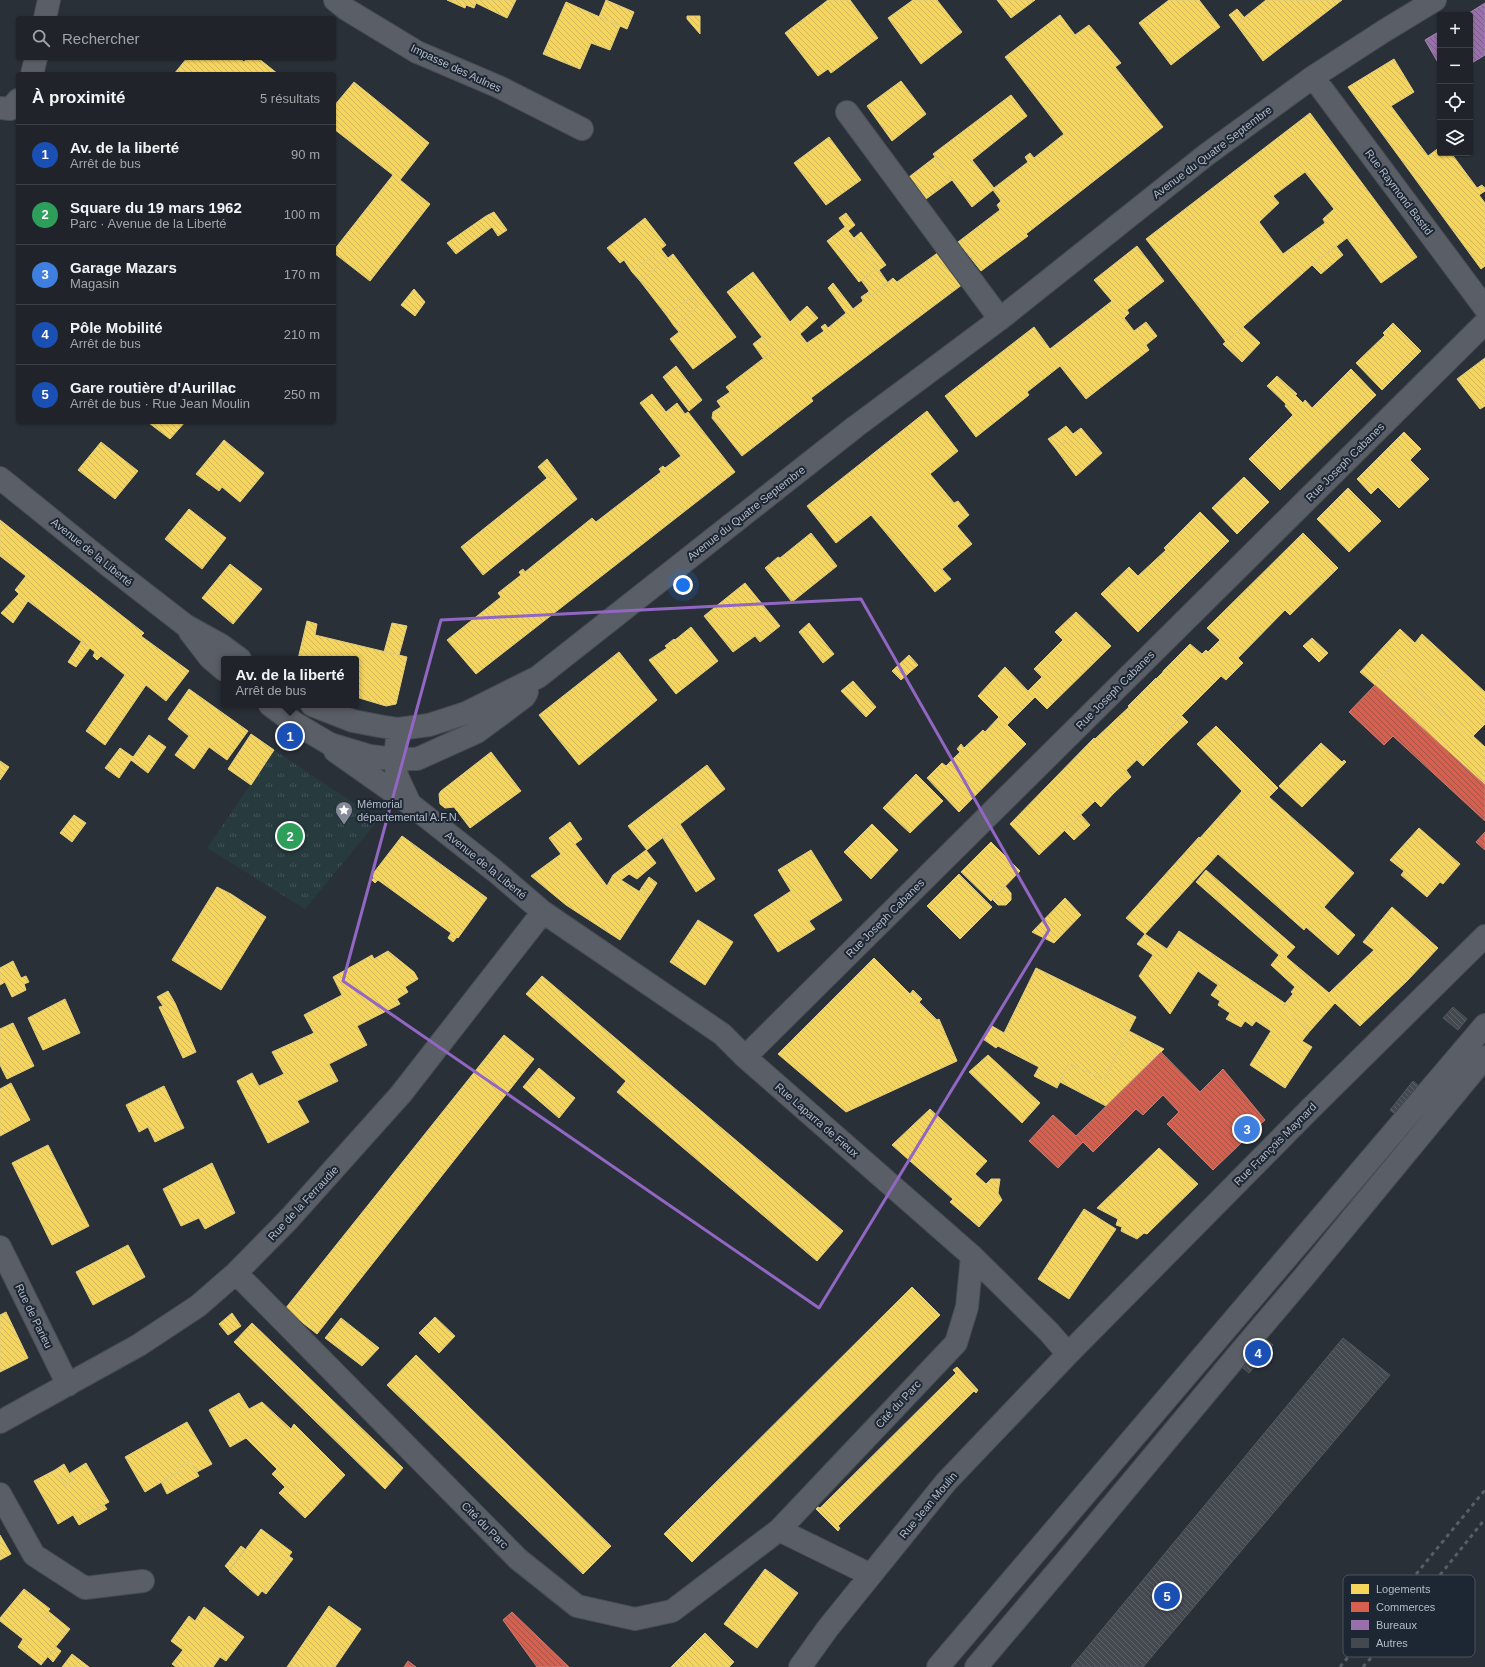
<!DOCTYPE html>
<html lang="fr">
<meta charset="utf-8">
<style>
body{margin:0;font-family:Helvetica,sans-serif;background:#282c32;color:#f1f3f6}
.controls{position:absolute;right:12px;top:12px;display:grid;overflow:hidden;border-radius:4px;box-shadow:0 1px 3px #0004}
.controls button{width:36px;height:36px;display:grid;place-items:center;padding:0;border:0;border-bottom:1px solid #3d4147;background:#20242a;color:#f1f3f6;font:20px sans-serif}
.you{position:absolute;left:683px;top:585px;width:14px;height:14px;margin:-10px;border:3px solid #fff;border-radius:50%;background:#1a73e8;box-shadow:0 0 0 6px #1a73e833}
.badge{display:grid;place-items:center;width:26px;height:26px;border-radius:50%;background:#848b96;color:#fff;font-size:13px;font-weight:700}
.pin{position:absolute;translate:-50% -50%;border:2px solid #fff;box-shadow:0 1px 4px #0006}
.popup{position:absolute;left:221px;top:656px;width:138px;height:52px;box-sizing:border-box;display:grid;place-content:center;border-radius:4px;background:#20242a;filter:drop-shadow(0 1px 3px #0005);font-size:13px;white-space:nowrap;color:#a2a4a8}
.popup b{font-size:15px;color:#f1f3f6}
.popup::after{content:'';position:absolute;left:50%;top:100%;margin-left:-8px;border:8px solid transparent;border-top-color:#20242a}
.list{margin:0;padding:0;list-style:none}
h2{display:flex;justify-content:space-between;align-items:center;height:52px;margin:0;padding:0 16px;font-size:17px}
h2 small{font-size:13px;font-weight:400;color:#a2a4a8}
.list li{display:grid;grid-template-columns:26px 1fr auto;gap:12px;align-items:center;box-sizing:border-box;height:60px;padding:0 16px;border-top:1px solid #3d4147}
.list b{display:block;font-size:15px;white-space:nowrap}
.list p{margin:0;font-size:13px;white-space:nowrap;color:#a2a4a8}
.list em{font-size:13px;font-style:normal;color:#a2a4a8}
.icon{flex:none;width:22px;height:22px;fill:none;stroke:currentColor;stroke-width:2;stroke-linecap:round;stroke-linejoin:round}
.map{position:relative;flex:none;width:1485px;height:1667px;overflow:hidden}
.search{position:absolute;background:#20242a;box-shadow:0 1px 3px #0004;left:16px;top:16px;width:320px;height:44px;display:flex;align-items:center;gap:10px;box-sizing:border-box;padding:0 14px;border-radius:4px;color:#a2a4a8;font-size:15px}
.panel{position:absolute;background:#20242a;box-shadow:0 1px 3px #0004;left:16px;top:72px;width:320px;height:352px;border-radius:4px}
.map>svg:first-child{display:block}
.park{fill:url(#park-tufts)}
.homes{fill:url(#homes-back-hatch);stroke:#e2ce7d;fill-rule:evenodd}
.shops{fill:url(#shops-back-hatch);stroke:#cc7c72}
.offices{fill:url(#offices-back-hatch);stroke:#a187b4}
.building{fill:url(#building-back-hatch);stroke:#52575f}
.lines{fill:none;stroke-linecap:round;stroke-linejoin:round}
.minor-casing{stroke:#484c53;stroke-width:24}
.minor{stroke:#5a5e66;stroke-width:22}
.rail{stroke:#595d64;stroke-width:3;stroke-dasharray:4 4;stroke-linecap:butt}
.marked{fill:none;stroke:#9266c3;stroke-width:3;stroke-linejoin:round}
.labels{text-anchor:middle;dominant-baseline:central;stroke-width:4;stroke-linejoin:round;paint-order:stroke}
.street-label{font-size:11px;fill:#b4bcc9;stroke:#1d2633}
.poi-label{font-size:11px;fill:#b4bcc9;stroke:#1d2633;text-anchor:start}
.key{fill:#1d2633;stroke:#4a5360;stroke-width:1}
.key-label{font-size:11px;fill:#b4bcc9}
</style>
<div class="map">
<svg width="1485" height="1667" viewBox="0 0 1485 1667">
<defs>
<pattern id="park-tufts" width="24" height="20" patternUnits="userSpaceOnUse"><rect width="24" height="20" fill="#273a3e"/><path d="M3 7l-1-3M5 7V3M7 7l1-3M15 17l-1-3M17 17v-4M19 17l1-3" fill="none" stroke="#445559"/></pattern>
<pattern id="homes-back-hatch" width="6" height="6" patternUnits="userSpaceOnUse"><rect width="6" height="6" fill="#f6d55c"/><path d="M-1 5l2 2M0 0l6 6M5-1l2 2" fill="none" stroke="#d0b656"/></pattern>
<pattern id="shops-back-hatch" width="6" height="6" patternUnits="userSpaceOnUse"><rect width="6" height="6" fill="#d6604d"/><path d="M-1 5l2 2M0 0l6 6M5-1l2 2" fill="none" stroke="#a65448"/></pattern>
<pattern id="offices-back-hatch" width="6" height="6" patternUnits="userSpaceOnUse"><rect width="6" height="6" fill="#9970ab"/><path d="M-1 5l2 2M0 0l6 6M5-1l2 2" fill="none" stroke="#7b5f8a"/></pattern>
<pattern id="building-back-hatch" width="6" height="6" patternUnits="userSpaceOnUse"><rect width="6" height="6" fill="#444950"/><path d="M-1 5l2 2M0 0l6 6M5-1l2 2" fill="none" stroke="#5d6168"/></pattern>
</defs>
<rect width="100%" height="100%" fill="#2a3038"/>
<path class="park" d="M274 750 373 816 375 824 305 909 207 848Z"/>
<path class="homes" d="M447 0H516L507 18 476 3 474 8 466 5 465 8Z
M606 0 634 12 627 29 599 17Z
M828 0H850L878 38 831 73 828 69 818 76 785 33Z
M913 0H937L962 32 921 64 888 18Z
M997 0H1035L1011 18Z
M1169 0H1199L1220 27 1171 65 1139 23Z
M1266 0H1342L1263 61 1236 24Z
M566 2 620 26 610 50 591 43 580 69 543 54Z
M1237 9 1244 17 1236 24 1229 15Z
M1060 15 1075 35 1089 25 1121 63 1115 67 1163 127 1026 234 1028 236 981 271 958 242 1000 210 997 205 1001 201 993 190 972 207 933 154 1011 95 1027 116 972 160 994 188 1028 162 1025 157 1030 153 1034 158 1064 134 1005 57Z
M687 16H700V34L687 19Z
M187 58H239L244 62 247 58H258L278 74H174Z
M1394 59 1414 92 1391 106 1428 156 1440 147V153H1451L1477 188 1482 185 1485 188V191L1479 195 1485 203V266L1481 269 1348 87Z
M901 81 926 114 892 141 867 106Z
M354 82 429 143 400 180 430 204 370 281 334 253V250L393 175 334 129V106Z
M1310 113 1417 257 1381 283 1347 238 1312 265 1226 342 1146 239ZM1305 172 1334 209 1323 219 1325 223 1283 254 1259 222 1279 203 1273 196Z
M829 137 861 180 826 205 794 163Z
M935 157 952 180 926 199 909 177Z
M494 212 507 230 498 236 492 227 456 254 447 243 486 216Z
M846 213 855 225 848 231 839 218Z
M645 218 666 245 661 249 668 258 673 254 736 337 693 369 670 339 679 332 674 326 698 306 691 297 667 316 640 281 663 262 656 253 632 272 624 260 620 263 607 248Z
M845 227 878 268 859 282 827 241Z
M861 232 886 265 879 270 888 283 870 297 867 293 869 291 861 280 878 268 854 238Z
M1137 246 1164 281 1127 310 1129 313 1124 318 1134 331 1146 322 1157 336 1146 345 1149 350 1086 399 1060 366 1027 392 1029 395 976 437 945 396 1034 327 1050 349 1112 301 1094 280Z
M1336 246 1343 255 1321 274 1312 265Z
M939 252 963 284 811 398 813 401 742 456 712 418 713 412 721 407 717 401 730 392 726 387 773 351 727 292 753 272 790 322 807 306 818 318 800 334 807 343 824 331 821 327 825 324 828 328 846 313 828 288 833 283 853 309 863 301 861 297 867 293 870 297 893 278 897 282Z
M656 253 663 262 640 281 632 272Z
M414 289 425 302 415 316 401 305Z
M691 297 698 306 674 326 667 316Z
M1393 323 1421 351 1382 390 1356 363 1385 335 1383 333Z
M1243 327 1260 343 1242 362 1223 344Z
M762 337 773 351 763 358 753 344Z
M1485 358V406L1480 409 1457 379Z
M676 366 702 400 689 411 663 377Z
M1351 369 1376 395 1280 490 1249 459 1293 415 1285 406 1286 404 1267 386 1277 376 1297 394 1295 395 1303 403 1305 400 1312 408Z
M652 394 666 412 677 403 685 414 688 412 735 472 476 674 447 640 501 597 498 593 521 575 519 572 523 569 525 572 592 518 596 522 661 472 659 469 663 466 665 468 681 456 640 403Z
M927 411 958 451 930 474 954 503 958 501 969 515 957 526 972 544 942 569 951 579 935 592 871 515 836 543 807 506Z
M149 422H185L170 439 149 423Z
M1066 426 1073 434 1081 428 1102 453 1076 476 1056 449 1065 442 1057 433Z
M1404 432 1421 449 1410 460 1429 479 1399 508 1378 487 1371 494 1357 479Z
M1057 433 1065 442 1056 449 1048 439Z
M224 440 264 473 240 502 222 487 219 491 196 474Z
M101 442 138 471 115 499 78 470Z
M547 459 556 471 547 478 538 467Z
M556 471 577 499 483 575 461 547Z
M1244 477 1269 502 1237 534 1212 508Z
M1348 488 1381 521 1349 552 1317 519Z
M189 509 226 538 202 569 165 539Z
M1200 512 1229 541 1138 632 1101 594 1129 567 1138 576 1166 550 1164 548Z
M0 520 144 633 141 636 189 671 166 701 146 685 105 745 86 731 125 675 101 656 97 660 93 656 95 652 28 601 13 623 1 613 19 594 15 590 26 576 0 556Z
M811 533 837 566 792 602 765 568 778 557 780 558Z
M1303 533 1338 568 1290 615 1285 610 1238 658 1243 663 1226 680 1221 676 1164 733 1170 739 1160 749 1154 743 1108 788 1113 794 1101 807 1095 801 1039 855 1010 824 1094 738 1095 739 1129 707 1128 706 1156 678V679L1163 672V671L1190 644 1202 654 1206 650 1208 652 1220 640 1207 628Z
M230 564 262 589 233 624 202 598Z
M745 583 780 626 760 642 755 636 733 652 704 616Z
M1076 612 1111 646 1047 709 1035 697 1007 725 1026 744 959 812 927 778 942 763 946 766 960 752 957 749 961 744 964 748 983 730 985 732 999 717 978 696 1005 667 1028 691 1042 677 1034 669 1063 640 1055 632Z
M307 621 317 624 315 635 407 657 396 704 386 706 356 697V659H298Z
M392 623 407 626 399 655 384 652Z
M809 623 834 654 823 663 799 632Z
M691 627 718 661 676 694 649 660 667 648 665 646 674 639 675 640Z
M1400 629 1415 643 1422 634 1485 692V724L1471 738 1392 667 1375 685 1360 672Z
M1312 638 1328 653 1319 662 1303 646Z
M81 642 90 648 76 667 68 662Z
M619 652 657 700 579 765 539 715Z
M909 655 918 665 901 680 892 671Z
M1392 667 1471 738 1473 736 1485 747V785L1375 685Z
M853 681 876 707 866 717 841 691Z
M189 689 248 731 227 760 209 747 194 769 175 755 189 736 168 719Z
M1182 716 1188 722 1170 739 1164 733Z
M1216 726 1278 788 1269 797 1354 873 1324 907 1355 935 1338 955 1306 927 1304 930 1218 854 1145 934 1126 918 1199 837 1200 838 1242 791 1197 744Z
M251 734 274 750 251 785 228 769Z
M149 735 166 747 148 773 131 760Z
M1154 743 1160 749 1143 766 1137 760Z
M1321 743 1342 762 1344 760 1346 762 1302 807 1279 786Z
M120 748 133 757 119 778 105 768Z
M491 752 521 791 470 828 454 807 445 808 440 804 439 794 441 791Z
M0 761 9 767 0 780Z
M707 765 725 789 647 850 628 826Z
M1126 770 1131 777 1113 794 1108 788Z
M916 774 943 801 910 833 883 808Z
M74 815 86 823 72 842 60 833Z
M1081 815 1090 825 1074 840 1064 830Z
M570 822 582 839 575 844 607 886 613 875 646 850 656 863 637 879 629 874 621 880 648 897 620 940 566 905 531 876 561 854 549 838Z
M680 824 715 879 696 892 663 838Z
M872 824 898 850 871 879 844 852Z
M1419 828 1460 864 1443 884 1440 882 1427 897 1401 875 1404 871 1390 860Z
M402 836 487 898 458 938 457 937 453 942 448 938 451 933 378 880 375 883 372 880 374 877 372 875Z
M991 842 1020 871 991 901 961 872Z
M811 850 842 900 809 921 815 929 778 952 754 915 791 891 778 870Z
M1206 870 1295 947 1286 957 1329 993 1374 950 1363 942 1392 907 1438 948 1408 980 1360 1026 1335 1003 1310 1031 1282 1007 1293 994 1291 992 1295 987 1271 965 1279 955 1196 882Z
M959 874 992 907 960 939 927 906Z
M649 877 657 883 651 893 642 887Z
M1005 886 1011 893V900L1006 905H998L992 899Z
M217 887 231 894 266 917 221 990 172 960Z
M642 887 651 893 648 897 639 892Z
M1065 898 1081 915 1054 943 1032 932Z
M698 920 733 942 705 985 670 962Z
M1179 931 1286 1004 1282 1007 1310 1031 1302 1041 1312 1047 1285 1088 1250 1065 1271 1031 1256 1021 1252 1026 1245 1021 1241 1027 1226 1019 1230 1013 1218 1005 1220 1001 1211 995 1218 985 1198 971 1170 1014 1139 976 1153 955 1137 944 1145 934 1167 949Z
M388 951 414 972 418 979 405 987 408 992 397 999 400 1004 357 1026 367 1045 329 1064 338 1081 297 1101 309 1122 268 1143 237 1081 252 1073 259 1086 284 1074 272 1052 314 1033 304 1015 342 995 333 977 372 955 374 959Z
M874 958 910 994 913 990 922 999 919 1002 937 1020 939 1019 957 1061 846 1112 778 1054Z
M13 961 21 978 26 976 29 982 24 984 26 990 12 997 5 982 0 985V968Z
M1036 968 1136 1017 1104 1080 1069 1063 1057 1088 1034 1076 1039 1067 998 1046 996 1048 983 1039 992 1026 1004 1033Z
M542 976 843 1231 817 1261 617 1092 626 1081 526 994Z
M168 991 175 1003 196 1052 183 1058 159 1007 163 1006 157 997Z
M65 999 80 1033 43 1050 28 1018Z
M13 1023 34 1066 7 1079 0 1065V1029Z
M1129 1031 1164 1049 1106 1106 1060 1082 1069 1063 1104 1080Z
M504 1035 534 1059 317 1334 285 1309Z
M988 1055 1040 1103 1022 1123 969 1072Z
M539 1068 575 1098 559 1118 523 1087Z
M11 1083 30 1120 0 1136V1089Z
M164 1086 184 1128 155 1142 148 1127 139 1132 126 1105Z
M930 1109 987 1161 975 1174 986 1184 991 1179H1000L998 1193 1002 1200 979 1227 950 1202 953 1199 892 1145Z
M48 1145 89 1226 52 1245 12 1163Z
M1159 1148 1198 1184 1147 1234 1144 1233 1137 1239 1121 1231 1122 1227 1116 1225 1118 1219 1097 1208Z
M212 1163 235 1213 205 1229 199 1218 181 1226 163 1189Z
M1084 1209 1116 1229 1069 1299 1038 1279Z
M128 1245 145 1277 93 1305 76 1272Z
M912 1287 940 1315 692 1562 664 1534Z
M6 1312 28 1358 0 1372V1315Z
M232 1313 241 1326 228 1335 219 1324Z
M435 1317 455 1336 439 1353 419 1333Z
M341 1318 379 1348 362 1366 325 1338Z
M252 1323 403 1468 385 1489 234 1342Z
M416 1355 611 1546 583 1574 387 1385Z
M957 1367 978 1390 976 1393 974 1391 838 1526 840 1528 838 1531 816 1509 818 1507 820 1508 956 1373 953 1370Z
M239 1393 249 1409 262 1402 291 1429 294 1424 345 1475 312 1511 294 1493 298 1489 291 1481 285 1487 272 1474 277 1469 246 1438 230 1447 209 1410Z
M187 1422 212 1464 197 1472 190 1461 178 1468 180 1471 145 1492 125 1457Z
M190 1461 199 1476 167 1494 161 1482 180 1471 178 1468Z
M86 1463 109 1502 76 1520 73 1515 58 1524 34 1481 55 1470 65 1485 73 1480 70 1473Z
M64 1464 73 1480 65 1485 55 1470Z
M291 1481 298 1489 294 1493 312 1511 305 1518 279 1493Z
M104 1505 107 1509 79 1525 76 1520Z
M261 1529 292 1552 258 1596 229 1571Z
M0 1535 11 1554 0 1560Z
M241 1546 245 1549 229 1570 225 1566Z
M289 1556 293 1559 266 1594 262 1591Z
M765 1569 798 1593 757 1648 724 1624Z
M24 1589 50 1609 45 1615 66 1634 41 1665 18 1647 23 1639 0 1621V1618Z
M329 1606 361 1629 335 1667H287Z
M204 1607 244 1637 226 1661 220 1657 213 1667H176L172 1664 183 1650 171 1641 189 1616 195 1621Z
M48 1611 70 1629 66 1634 45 1615Z
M705 1633 734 1662 729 1667H671Z
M56 1647 61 1651 53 1662 48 1657Z
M72 1654 89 1667H62Z"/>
<path class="shops" d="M1375 685 1485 785V821L1393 736 1384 745 1349 712Z
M1485 832V850L1476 842Z
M1161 1052 1200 1092 1223 1069 1265 1120 1213 1170 1167 1124 1179 1112 1163 1095 1143 1115 1136 1109 1093 1152 1083 1142 1058 1168 1029 1141 1053 1115 1076 1136Z
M512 1612 569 1667H537L503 1620Z
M408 1661 416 1667H404Z"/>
<path class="offices" d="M1485 3V55L1470 64V15H1466Z
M1440 31V66L1425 40Z"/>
<path class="building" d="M1453 1007 1467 1019 1458 1030 1443 1018Z
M1413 1081 1419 1086 1395 1114 1390 1110Z
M1343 1338 1390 1375 1143 1667H1071Z
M1267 1340 1273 1345 1249 1373 1243 1368Z"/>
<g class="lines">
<g class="minor-casing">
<path id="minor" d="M335 0 346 9 417 52 499 87 582 129
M45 18 49 0
M32 74 36 58
M1313 77 1485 308
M0 108 10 109 18 100
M847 112 1000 319
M0 478 109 566 185 625 221 645 240 659
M190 632 210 658 224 670
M270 705 293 722 330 744 370 756 395 759H417L477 732 524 697 527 692
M312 705 353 721 379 726 398 729 429 725 466 713 538 677 855 427 1000 319 1206 155 1313 77 1384 31 1435 0
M398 729 395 759 397 776 410 804 495 871 543 912 722 1034 745 1057 972 1256 1049 1332 1068 1354
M335 751 410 804
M745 1057 1485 323
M0 1247 68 1385
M236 1273 518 1559 577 1606 635 1619 672 1611 779 1530 956 1343 967 1307 972 1256
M0 1422 139 1345 198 1306 236 1273 289 1219 401 1094 543 912
M0 1494 34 1555 85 1588 143 1581
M779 1530 871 1575
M800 1667 828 1628 946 1482 1068 1354 1311 1108 1485 936
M938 1667 1485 1025
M976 1667 1060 1568 1236 1357 1303 1278 1485 1057"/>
</g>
<use href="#minor" class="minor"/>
<path class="rail" d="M1340 1667 1485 1490
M1363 1667 1403 1621 1485 1519"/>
</g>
<path class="marked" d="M861 599 1049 930 819 1308 343 981 441 620Z"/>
<defs>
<g id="sight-pin" transform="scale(0.9)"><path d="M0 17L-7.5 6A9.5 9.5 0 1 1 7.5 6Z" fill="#848b96" stroke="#1d2633"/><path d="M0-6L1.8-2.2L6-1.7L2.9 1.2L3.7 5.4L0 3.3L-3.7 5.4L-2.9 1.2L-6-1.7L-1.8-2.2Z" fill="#fff"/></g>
</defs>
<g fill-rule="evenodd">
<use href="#sight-pin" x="344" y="810"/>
</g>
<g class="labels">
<g class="street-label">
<text transform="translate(456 68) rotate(25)">Impasse des Aulnes</text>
<text transform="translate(1212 152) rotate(-37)">Avenue du Quatre Septembre</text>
<text transform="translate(1399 192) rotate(53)">Rue Raymond Bastid</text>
<text transform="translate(1345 462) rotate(-45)">Rue Joseph Cabanes</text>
<text transform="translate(746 513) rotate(-38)">Avenue du Quatre Septembre</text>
<text transform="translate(92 552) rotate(39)">Avenue de la Liberté</text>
<text transform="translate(1115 690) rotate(-45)">Rue Joseph Cabanes</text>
<text transform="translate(486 865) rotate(39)">Avenue de la Liberté</text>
<text transform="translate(885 918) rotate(-45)">Rue Joseph Cabanes</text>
<text transform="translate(817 1120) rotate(41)">Rue Laparra de Fieux</text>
<text transform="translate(1275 1144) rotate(-45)">Rue François Maynard</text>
<text transform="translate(303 1203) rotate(-47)">Rue de la Ferraudie</text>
<text transform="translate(34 1316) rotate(64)">Rue de Parieu</text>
<text transform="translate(898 1404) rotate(-47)">Cité du Parc</text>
<text transform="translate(928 1505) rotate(-50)">Rue Jean Moulin</text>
<text transform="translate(485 1525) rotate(45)">Cité du Parc</text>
</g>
<g class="poi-label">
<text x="357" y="804">Mémorial<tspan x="357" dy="13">départemental A.F.N.</tspan></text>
</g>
</g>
<rect x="1343" y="1575" width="132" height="82" rx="6" class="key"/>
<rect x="1351" y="1584" width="18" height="10" fill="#f6d55c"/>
<rect x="1351" y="1602" width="18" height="10" fill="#d6604d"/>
<rect x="1351" y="1620" width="18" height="10" fill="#9970ab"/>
<rect x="1351" y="1638" width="18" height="10" fill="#444950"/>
<g class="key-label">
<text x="1376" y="1593">Logements</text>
<text x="1376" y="1611">Commerces</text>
<text x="1376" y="1629">Bureaux</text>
<text x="1376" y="1647">Autres</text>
</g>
</svg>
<div class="controls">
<button>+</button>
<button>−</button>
<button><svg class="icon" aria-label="locate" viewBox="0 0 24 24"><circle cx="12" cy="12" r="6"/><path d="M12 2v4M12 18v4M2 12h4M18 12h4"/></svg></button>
<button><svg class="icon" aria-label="layers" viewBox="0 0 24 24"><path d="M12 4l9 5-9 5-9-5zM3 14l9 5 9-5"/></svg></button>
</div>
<div class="you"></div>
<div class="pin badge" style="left:290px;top:736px;background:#1a4fb4">1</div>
<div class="popup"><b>Av. de la liberté</b>Arrêt de bus</div>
<div class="pin badge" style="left:290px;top:836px;background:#2e9e5b">2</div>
<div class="pin badge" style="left:1247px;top:1129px;background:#3f7fe0">3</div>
<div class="pin badge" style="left:1258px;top:1353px;background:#1a4fb4">4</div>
<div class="pin badge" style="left:1167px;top:1596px;background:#1a4fb4">5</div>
<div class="search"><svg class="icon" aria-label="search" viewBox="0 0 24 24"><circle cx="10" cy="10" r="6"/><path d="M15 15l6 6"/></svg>Rechercher</div>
<section class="panel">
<h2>À proximité<small>5 résultats</small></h2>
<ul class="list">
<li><span class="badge" style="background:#1a4fb4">1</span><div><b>Av. de la liberté</b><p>Arrêt de bus</p></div><em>90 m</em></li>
<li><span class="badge" style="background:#2e9e5b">2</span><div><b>Square du 19 mars 1962</b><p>Parc · Avenue de la Liberté</p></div><em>100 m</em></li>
<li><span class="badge" style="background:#3f7fe0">3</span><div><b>Garage Mazars</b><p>Magasin</p></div><em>170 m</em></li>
<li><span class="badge" style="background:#1a4fb4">4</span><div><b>Pôle Mobilité</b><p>Arrêt de bus</p></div><em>210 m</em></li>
<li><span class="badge" style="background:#1a4fb4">5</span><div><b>Gare routière d'Aurillac</b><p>Arrêt de bus · Rue Jean Moulin</p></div><em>250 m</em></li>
</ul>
</section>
</div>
